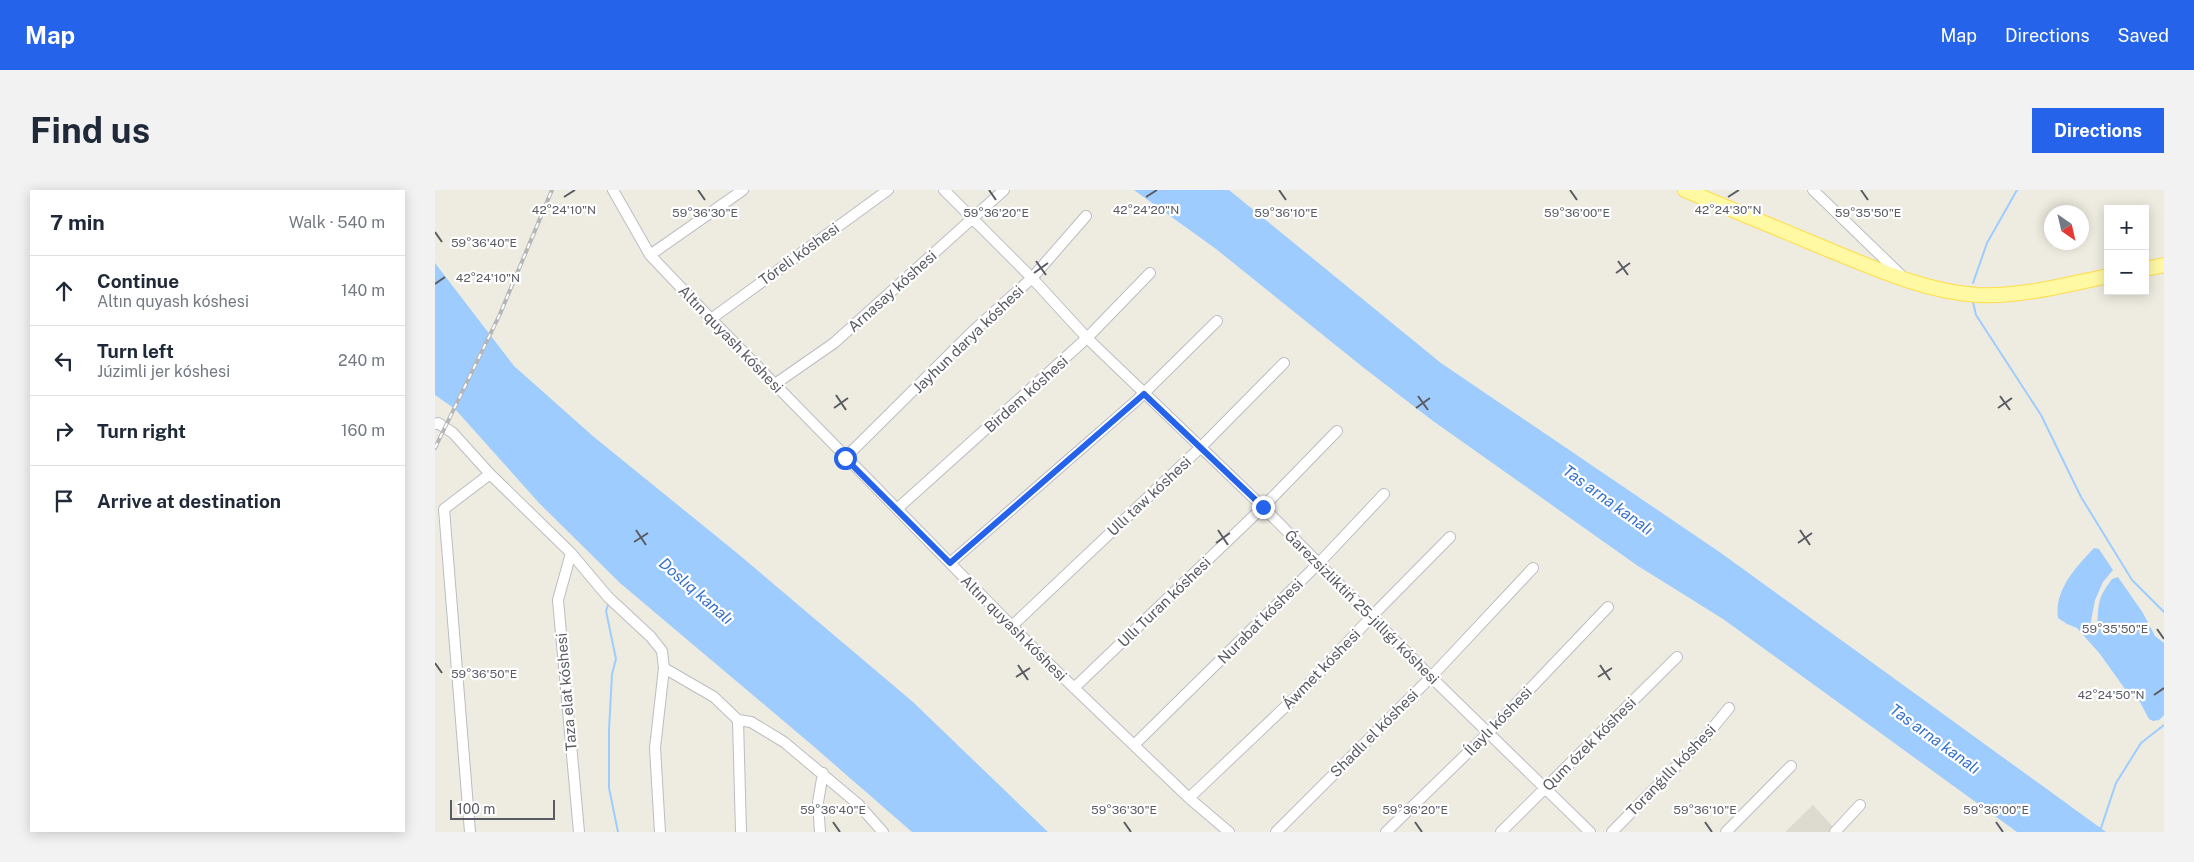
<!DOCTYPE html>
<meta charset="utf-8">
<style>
body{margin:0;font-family:"Public Sans",sans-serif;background:#f2f2f3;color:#1f2937}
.controls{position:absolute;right:15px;top:15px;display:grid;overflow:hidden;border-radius:0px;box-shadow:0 2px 12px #0003}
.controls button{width:45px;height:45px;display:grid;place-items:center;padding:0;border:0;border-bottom:1px solid #e0e1e3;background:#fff;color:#1f2937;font:25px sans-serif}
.compass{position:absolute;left:1609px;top:15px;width:45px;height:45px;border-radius:50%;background:#fff;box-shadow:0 2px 12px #0003;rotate:146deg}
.scale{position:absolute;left:15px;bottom:12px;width:105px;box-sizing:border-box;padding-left:5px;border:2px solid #595c63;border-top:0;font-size:14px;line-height:18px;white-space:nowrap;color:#595c63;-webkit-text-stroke:4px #fff;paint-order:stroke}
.stop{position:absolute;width:15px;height:15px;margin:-11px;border:4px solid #2563eb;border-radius:50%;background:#fff}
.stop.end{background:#2563eb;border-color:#fff;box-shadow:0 1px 5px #0008}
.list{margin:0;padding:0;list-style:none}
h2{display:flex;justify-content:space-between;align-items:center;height:65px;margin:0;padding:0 20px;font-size:21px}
h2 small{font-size:16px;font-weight:400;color:#747a83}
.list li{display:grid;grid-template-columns:32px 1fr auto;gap:15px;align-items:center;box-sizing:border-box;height:70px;padding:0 20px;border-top:1px solid #e0e1e3}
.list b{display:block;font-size:19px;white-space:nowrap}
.list p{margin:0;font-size:16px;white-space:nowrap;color:#747a83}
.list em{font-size:16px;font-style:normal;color:#747a83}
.icon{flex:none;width:28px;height:28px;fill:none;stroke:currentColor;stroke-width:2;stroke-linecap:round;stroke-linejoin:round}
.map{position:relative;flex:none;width:1729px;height:642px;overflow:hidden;border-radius:0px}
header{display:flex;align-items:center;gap:30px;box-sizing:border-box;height:70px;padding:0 25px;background:#2563eb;color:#fff}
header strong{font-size:24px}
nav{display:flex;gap:28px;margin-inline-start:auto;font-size:18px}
.intro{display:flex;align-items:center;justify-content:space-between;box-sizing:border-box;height:120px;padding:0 30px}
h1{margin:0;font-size:35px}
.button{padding:12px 22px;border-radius:0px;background:#2563eb;color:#fff;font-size:18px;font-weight:700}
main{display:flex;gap:30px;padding:0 30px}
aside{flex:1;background:#fff;border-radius:0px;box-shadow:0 2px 12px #0003}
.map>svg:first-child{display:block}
.education{fill:#dddbcf}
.water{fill:#9fccff}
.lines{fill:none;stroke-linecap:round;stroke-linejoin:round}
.stream{stroke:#9fccff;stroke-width:2}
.minor-casing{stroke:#bbbdc3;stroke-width:12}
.major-casing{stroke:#ffdd48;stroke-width:16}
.minor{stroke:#fff;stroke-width:10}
.major{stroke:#fff9a4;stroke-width:14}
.rail-casing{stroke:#b4b5b6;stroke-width:4}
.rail{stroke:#fff;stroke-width:2;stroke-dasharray:5.5;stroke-linecap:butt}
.route{stroke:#2563eb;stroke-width:6}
.ticks{fill:none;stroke:#595c63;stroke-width:2}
.labels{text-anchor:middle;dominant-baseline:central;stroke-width:4.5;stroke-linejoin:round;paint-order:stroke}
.street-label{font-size:15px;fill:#595c63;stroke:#fff}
.water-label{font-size:16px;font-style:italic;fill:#3671cd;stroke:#fff}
.ticks-label{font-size:12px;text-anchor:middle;fill:#595c63;stroke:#fff;stroke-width:4.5;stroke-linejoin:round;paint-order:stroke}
</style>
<header>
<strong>Map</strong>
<nav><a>Map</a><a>Directions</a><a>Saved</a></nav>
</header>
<div class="intro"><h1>Find us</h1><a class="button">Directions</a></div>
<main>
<aside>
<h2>7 min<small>Walk · 540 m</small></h2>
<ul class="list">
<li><svg class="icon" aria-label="ahead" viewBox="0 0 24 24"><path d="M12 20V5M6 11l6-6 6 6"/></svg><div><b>Continue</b><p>Altın quyash kóshesi</p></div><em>140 m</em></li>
<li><svg class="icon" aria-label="left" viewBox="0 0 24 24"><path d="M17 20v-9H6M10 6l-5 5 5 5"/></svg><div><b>Turn left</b><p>Júzimli jer kóshesi</p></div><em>240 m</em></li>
<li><svg class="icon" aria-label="right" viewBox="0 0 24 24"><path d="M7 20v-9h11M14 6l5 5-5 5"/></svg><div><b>Turn right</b></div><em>160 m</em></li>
<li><svg class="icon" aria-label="arrive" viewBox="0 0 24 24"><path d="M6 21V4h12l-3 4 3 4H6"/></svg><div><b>Arrive at destination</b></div></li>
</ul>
</aside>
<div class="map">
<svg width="1729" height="642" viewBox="0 0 1729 642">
<rect width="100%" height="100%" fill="#eeece0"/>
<path class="education" d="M1378 615 1399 638 1395 642H1350Z"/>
<path class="water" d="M699 0H794L1006 173 1286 363 1671 642H1582L1288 429 1203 376 998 231 929 178 781 59Z
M0 73 79 176 159 247 302 363 478 512 613 642H477L377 555 185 393 104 313 20 219 0 205Z
M1659 358 1664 359 1678 380 1668 392 1660 410 1654 442 1657 445C1664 438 1662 424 1664 414 1665 405 1672 396 1677 389L1683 387 1708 423 1720 446 1729 453V525L1724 530 1718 531 1714 529 1705 512 1690 499 1665 464 1642 438 1632 434 1623 428C1619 400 1641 377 1659 358Z"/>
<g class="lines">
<path class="stream" d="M1538 93 1552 53 1582 0
M1538 112 1541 125 1606 225 1646 307 1697 390 1729 422
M174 412 171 421 181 469 177 484 174 540V598L183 642
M1666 638 1681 593 1706 553 1729 535"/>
<g class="minor-casing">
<path id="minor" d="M178 0 215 65 276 129 609 469 754 608 794 642
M509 0 597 88 652 148 828 317 996 487 1155 642
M1378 0 1468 87
M215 65 308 0
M276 129 453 0
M340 194 399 153 569 0
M0 234 3 233 18 243 55 284 136 363 173 407 216 447 227 461 229 478 279 507 303 530 316 532 349 552 423 614 448 642
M410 268 538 141 597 88 651 26
M462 319 652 148 715 83
M136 363 123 410 144 642
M515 373 701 211 782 131
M577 436 766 257 849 173
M639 498 828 317 902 241
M303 530 306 642
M699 555 884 373 949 304
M754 608 870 498 937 426 1015 347
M35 642 9 319 55 284
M225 642 220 558 229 478
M385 642 383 612 388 583
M841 642 996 487 1098 378
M951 642 1053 543 1173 417
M1066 642 1242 467
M1177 642 1271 546 1294 518
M1291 642 1356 576
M1400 642 1425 615"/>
</g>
<g class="major-casing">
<path id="major" d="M1250 0C1296 19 1341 38 1387 57 1436 77 1488 101 1542 105 1586 107 1630 95 1673 86
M1710 79 1729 75"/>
</g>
<use href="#minor" class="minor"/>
<use href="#major" class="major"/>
<g class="rail-casing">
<path id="rail" d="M0 258 65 124 117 0"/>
</g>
<use href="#rail" class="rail"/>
</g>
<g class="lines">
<path class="route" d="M410 268 515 373 709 204 828 317"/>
</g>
<path class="ticks" d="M263 0 270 10M554 0 561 10M844 0 851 10M1135 0 1142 10M1426 0 1433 10M129 7 140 0M711 7 722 0M1293 7 1304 0M0 42 7 52M601 71 611 85M1183 71 1193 85M599 83 613 73M1181 83 1195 73M0 94 10 87M401 205 411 220M983 206 993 220M1565 206 1575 220M399 218 413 208M981 218 995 208M1563 218 1577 208M201 340 211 355M783 340 793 355M1365 340 1375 355M199 352 213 343M781 353 795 343M1363 353 1377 343M1722 439 1729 449M0 473 7 483M583 475 593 490M1165 475 1175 490M581 487 595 478M1163 487 1177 478M1719 505 1729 498M398 632 405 642M689 632 696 642M980 632 987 642M1270 632 1277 642M1561 632 1568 642"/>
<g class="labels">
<g class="street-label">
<text transform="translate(364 64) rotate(-36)">Tóreli kóshesi</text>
<text transform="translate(457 101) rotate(-42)">Arnasay kóshesi</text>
<text transform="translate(296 149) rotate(46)">Altın quyash kóshesi</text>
<text transform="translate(533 149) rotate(-44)">Jayhun darya kóshesi</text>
<text transform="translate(591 204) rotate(-42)">Birdem kóshesi</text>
<text transform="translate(714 306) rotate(-43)">Ullı taw kóshesi</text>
<text transform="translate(729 412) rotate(-44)">Ullı Turan kóshesi</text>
<text transform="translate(927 417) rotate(45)">Ǵarezsizliktiń 25-jıllıǵı kóshesi</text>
<text transform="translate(825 431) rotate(-45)">Nurabat kóshesi</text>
<text transform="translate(579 438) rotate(45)">Altın quyash kóshesi</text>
<text transform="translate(886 479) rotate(-46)">Áwmet kóshesi</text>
<text transform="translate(131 502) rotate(-95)">Taza elat kóshesi</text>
<text transform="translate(1063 531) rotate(-46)">Ílaylı kóshesi</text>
<text transform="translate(939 543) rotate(-45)">Shadlı el kóshesi</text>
<text transform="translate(1154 554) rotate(-45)">Qum ózek kóshesi</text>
<text transform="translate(1236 580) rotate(-46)">Toranǵıllı kóshesi</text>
</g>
<g class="water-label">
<text transform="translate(1173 310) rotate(36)">Tas arna kanalı</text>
<text transform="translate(261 401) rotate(41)">Doslıq kanalı</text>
<text transform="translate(1500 549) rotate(36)">Tas arna kanalı</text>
</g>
</g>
<g class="ticks-label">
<text x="1293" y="24">42°24'30"N</text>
<text x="129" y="24">42°24'10"N</text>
<text x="711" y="24">42°24'20"N</text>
<text x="270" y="27">59°36'30"E</text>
<text x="851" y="27">59°36'10"E</text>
<text x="561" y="27">59°36'20"E</text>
<text x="1142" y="27">59°36'00"E</text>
<text x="1433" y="27">59°35'50"E</text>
<text x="49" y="57">59°36'40"E</text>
<text x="53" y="92">42°24'10"N</text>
<text x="1680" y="443">59°35'50"E</text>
<text x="49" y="488">59°36'50"E</text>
<text x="1676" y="509">42°24'50"N</text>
<text x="398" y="624">59°36'40"E</text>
<text x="689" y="624">59°36'30"E</text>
<text x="980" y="624">59°36'20"E</text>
<text x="1270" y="624">59°36'10"E</text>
<text x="1561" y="624">59°36'00"E</text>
</g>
</svg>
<div class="controls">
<button>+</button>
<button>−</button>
</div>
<svg class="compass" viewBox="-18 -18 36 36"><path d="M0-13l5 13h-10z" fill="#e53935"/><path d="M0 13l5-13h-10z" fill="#747a83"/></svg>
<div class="scale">100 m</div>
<div class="stop" style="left:410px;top:268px"></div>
<div class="stop end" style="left:828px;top:317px"></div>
</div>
</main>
